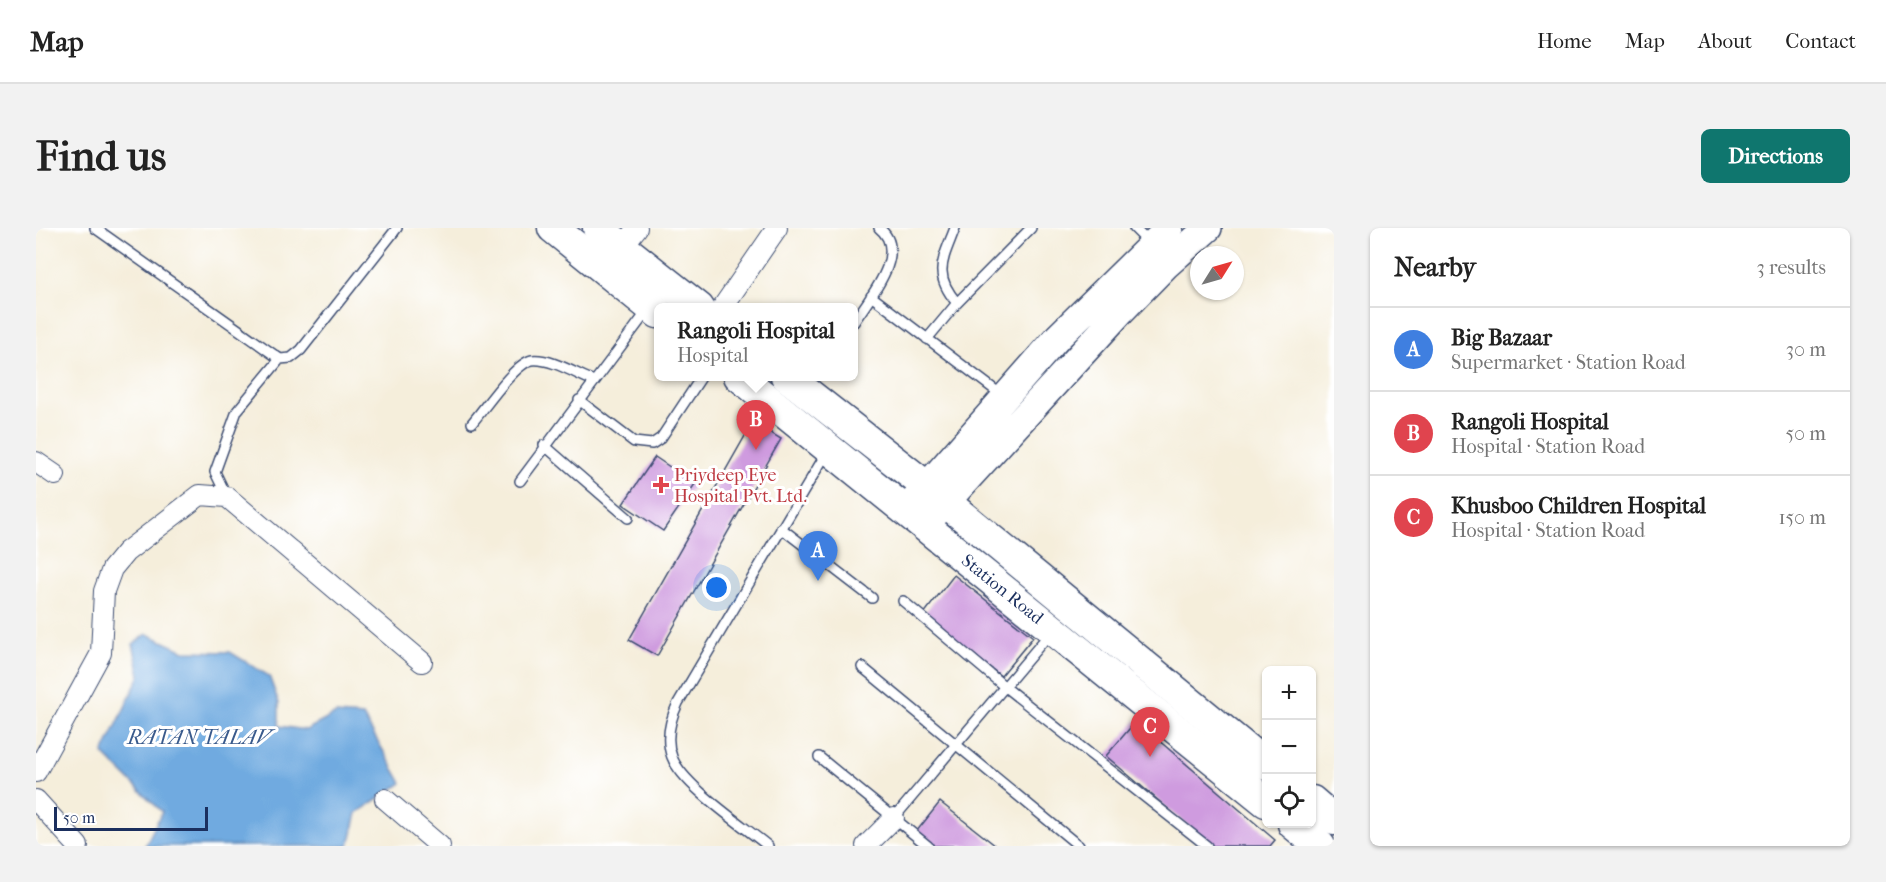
<!DOCTYPE html>
<meta charset="utf-8">
<style>
body{margin:0;font-family:"IM FELL French Canon",serif;background:#f2f2f2;color:#222}
.controls{position:absolute;right:18px;bottom:18px;display:grid;overflow:hidden;border-radius:9px;box-shadow:0 2px 4px #0004}
.controls button{width:54px;height:54px;display:grid;place-items:center;padding:0;border:0;border-bottom:2px solid #e0e0e0;background:#fff;color:#222;font:30px sans-serif}
.compass{position:absolute;left:1154px;top:18px;width:54px;height:54px;border-radius:50%;background:#fff;box-shadow:0 2px 4px #0004;rotate:53deg}
.scale{position:absolute;left:18px;bottom:15px;width:154px;box-sizing:border-box;padding-left:6px;border:3px solid #1b2f5e;border-top:0;font-size:16px;line-height:21px;white-space:nowrap;color:#1b2f5e;-webkit-text-stroke:4px #fff;paint-order:stroke}
.you{position:absolute;left:681px;top:360px;width:21px;height:21px;margin:-15px;border:4px solid #fff;border-radius:50%;background:#1a73e8;box-shadow:0 0 0 9px #1a73e833}
.badge{display:grid;place-items:center;width:39px;height:39px;border-radius:50%;background:#0f766e;color:#fff;font-size:20px;font-weight:700}
.pin{position:absolute;translate:-50% -50px;filter:drop-shadow(0 2px 3px #0008)}
.pin::after{content:'';position:absolute;top:32px;width:21px;height:18px;background:inherit;clip-path:polygon(0 0,100% 0,50% 100%)}
.popup{position:absolute;left:618px;top:75px;width:204px;height:78px;box-sizing:border-box;display:grid;place-content:center;border-radius:9px;background:#fff;filter:drop-shadow(0 2px 4px #0005);font-size:20px;white-space:nowrap;color:#767676}
.popup b{font-size:22px;color:#222}
.popup::after{content:'';position:absolute;left:50%;top:100%;margin-left:-12px;border:12px solid transparent;border-top-color:#fff}
.list{margin:0;padding:0;list-style:none}
h2{display:flex;justify-content:space-between;align-items:center;height:78px;margin:0;padding:0 24px;font-size:26px}
h2 small{font-size:20px;font-weight:400;color:#767676}
.list li{display:grid;grid-template-columns:39px 1fr auto;gap:18px;align-items:center;box-sizing:border-box;height:84px;padding:0 24px;border-top:2px solid #e0e0e0}
.list b{display:block;font-size:22px;white-space:nowrap}
.list p{margin:0;font-size:20px;white-space:nowrap;color:#767676}
.list em{font-size:20px;font-style:normal;color:#767676}
.icon{flex:none;width:33px;height:33px;fill:none;stroke:currentColor;stroke-width:2;stroke-linecap:round;stroke-linejoin:round}
.map{position:relative;flex:none;width:1298px;height:618px;overflow:hidden;border-radius:9px}
header{display:flex;align-items:center;gap:36px;box-sizing:border-box;height:84px;padding:0 30px;background:#fff;border-bottom:2px solid #e0e0e0}
header strong{font-size:28px}
nav{display:flex;gap:33px;margin-inline-start:auto;font-size:21px}
.intro{display:flex;align-items:center;justify-content:space-between;box-sizing:border-box;height:144px;padding:0 36px}
h1{margin:0;font-size:42px}
.button{padding:15px 27px;border-radius:9px;background:#0f766e;color:#fff;font-size:21px;font-weight:700}
main{display:flex;gap:36px;padding:0 36px}
aside{flex:1;background:#fff;border-radius:9px;box-shadow:0 2px 4px #0004}
.map>svg:first-child{display:block}
.water{fill:#70aae0;stroke:#466c9f;stroke-width:1.5}
.building{fill:#cf9bdf}
.lines{fill:none;stroke-linecap:round;stroke-linejoin:round}
.service-casing{stroke:#3c4c71;stroke-width:12}
.minor-casing{stroke:#3c4c71;stroke-width:22}
.secondary-casing{stroke:#3c4c71;stroke-width:30}
.primary-casing{stroke:#3c4c71;stroke-width:33}
.service{stroke:#fff;stroke-width:9}
.minor{stroke:#fff;stroke-width:20}
.secondary{stroke:#fff;stroke-width:27}
.primary{stroke:#fff;stroke-width:30}
.health-dot{fill:#e0444e;stroke:#fff;stroke-width:2}
.labels{text-anchor:middle;dominant-baseline:central;stroke-width:6;stroke-linejoin:round;paint-order:stroke}
.health-label{font-size:18px;fill:#be3a42;stroke:#fff;text-anchor:start}
.street-label{font-size:18px;fill:#1b2f5e;stroke:#fff}
.water-label{font-size:20px;font-style:italic;fill:#395a8c;stroke:#fff}
</style>
<header>
<strong>Map</strong>
<nav><a>Home</a><a>Map</a><a>About</a><a>Contact</a></nav>
</header>
<div class="intro"><h1>Find us</h1><a class="button">Directions</a></div>
<main>
<div class="map">
<svg width="1298" height="618" viewBox="0 0 1298 618">
<rect width="100%" height="100%" fill="#fff"/>
<filter id="ink" filterUnits="userSpaceOnUse"><feTurbulence type="fractalNoise" baseFrequency=".0167" numOctaves="2"/><feDisplacementMap in="SourceGraphic" scale="12" xChannelSelector="R" yChannelSelector="G"/><feConvolveMatrix kernelMatrix="1 2 1 2 8 2 1 2 1" color-interpolation-filters="sRGB"/></filter>
<filter id="wash" filterUnits="userSpaceOnUse"><feTurbulence type="fractalNoise" baseFrequency=".008" numOctaves="4" result="noise"/><feDisplacementMap in="SourceGraphic" scale="24" xChannelSelector="R" yChannelSelector="G"/><feGaussianBlur stdDeviation="1.35" result="paint"/><feColorMatrix in="noise" values="0 0 0 0 0 0 0 0 0 0 0 0 0 0 0 0 0 1.4 0 .05"/><feComposite in="paint" operator="in"/></filter>
<g filter="url(#wash)">
<rect width="100%" height="100%" fill="#f5eedb"/>
<path class="water" d="M111 406 148 423 194 424 233 448 243 475V498L270 502 300 486 327 488 366 555 321 585 313 618H109L126 584 67 526 104 447 97 416Z"/>
<g id="blocks">
<path class="building" d="M717 194 745 211 621 428 593 412Z
M619 229 659 256 627 303 587 276Z
M918 347 997 409 965 448 887 387Z
M1100 493 1239 612 1234 618H1176L1070 528Z
M904 574 960 618H898L880 604Z"/>
</g>
</g>
<g filter="url(#ink)">
<use href="#blocks" fill-opacity="0" stroke="#3c4c71" stroke-width="1.5"/>
<g class="lines">
<g class="service-casing">
<path id="service" d="M59 0 244 131 255 130 265 122 361 0
M919 0C907 32 896 46 921 75
M1098 0 1113 15
M835 68 967 168
M818 94C833 70 874 24 843 0
M891 111 921 75 995 0
M543 172 598 214 616 216 625 210 666 148
M436 195C448 181 479 135 496 132 515 130 540 146 558 153
M508 217 592 290
M484 253 612 82
M191 269 179 244 201 183 244 131
M745 300 836 370
M867 373 969 459 1171 618
M826 439 1043 618
M783 529 892 618
M858 590 1015 404
M732 618C708 598 646 557 636 529 629 511 634 492 642 475L791 224"/>
</g>
<g class="minor-casing">
<path id="minor" d="M586 19 601 0
M686 80 741 0
M0 234 19 247
M0 544 65 425 68 363 76 341 90 324 164 267 191 269 386 434
M349 571 404 618
M0 572 42 618
M830 618 858 590"/>
</g>
<g class="secondary-casing">
<path id="secondary" d="M870 282 1022 109 1133 0
M889 297 1085 83 1130 37 1172 0"/>
</g>
<g class="primary-casing">
<g id="primary">
<path d="M517 0 622 85"/>
<path d="M562 0 663 80"/>
<path id="s1" d="M703 148 1230 574"/>
<path d="M750 148 890 258 1230 537"/>
<path d="M1276 573 1298 592"/>
<path d="M1257 596 1284 618"/>
</g>
</g>
<use href="#service" class="service"/>
<use href="#minor" class="minor"/>
<use href="#secondary" class="secondary"/>
<use href="#primary" class="primary"/>
</g>
</g>
<path class="health-dot" d="M622 248h6v6h6v6h-6v6h-6v-6h-6v-6h6z"/>
<g class="labels">
<g class="health-label">
<text x="638" y="247">Priydeep Eye<tspan x="638" dy="21">Hospital Pvt. Ltd.</tspan></text>
</g>
<g class="street-label">
<text stroke="none"><textPath href="#s1" startOffset="339">Station Road</textPath></text>
</g>
<g class="water-label">
<text x="164" y="509">RATAN TALAV</text>
</g>
</g>
</svg>
<div class="controls">
<button>+</button>
<button>−</button>
<button><svg class="icon" aria-label="locate" viewBox="0 0 24 24"><circle cx="12" cy="12" r="6"/><path d="M12 2v4M12 18v4M2 12h4M18 12h4"/></svg></button>
</div>
<svg class="compass" viewBox="-18 -18 36 36"><path d="M0-13l5 13h-10z" fill="#e53935"/><path d="M0 13l5-13h-10z" fill="#767676"/></svg>
<div class="scale">50 m</div>
<div class="you"></div>
<div class="pin badge" style="left:782px;top:353px;background:#3f7fe0">A</div>
<div class="pin badge" style="left:720px;top:222px;background:#e0444e">B</div>
<div class="popup"><b>Rangoli Hospital</b>Hospital</div>
<div class="pin badge" style="left:1114px;top:529px;background:#e0444e">C</div>
</div>
<aside>
<h2>Nearby<small>3 results</small></h2>
<ul class="list">
<li><span class="badge" style="background:#3f7fe0">A</span><div><b>Big Bazaar</b><p>Supermarket · Station Road</p></div><em>30 m</em></li>
<li><span class="badge" style="background:#e0444e">B</span><div><b>Rangoli Hospital</b><p>Hospital · Station Road</p></div><em>50 m</em></li>
<li><span class="badge" style="background:#e0444e">C</span><div><b>Khusboo Children Hospital</b><p>Hospital · Station Road</p></div><em>150 m</em></li>
</ul>
</aside>
</main>
